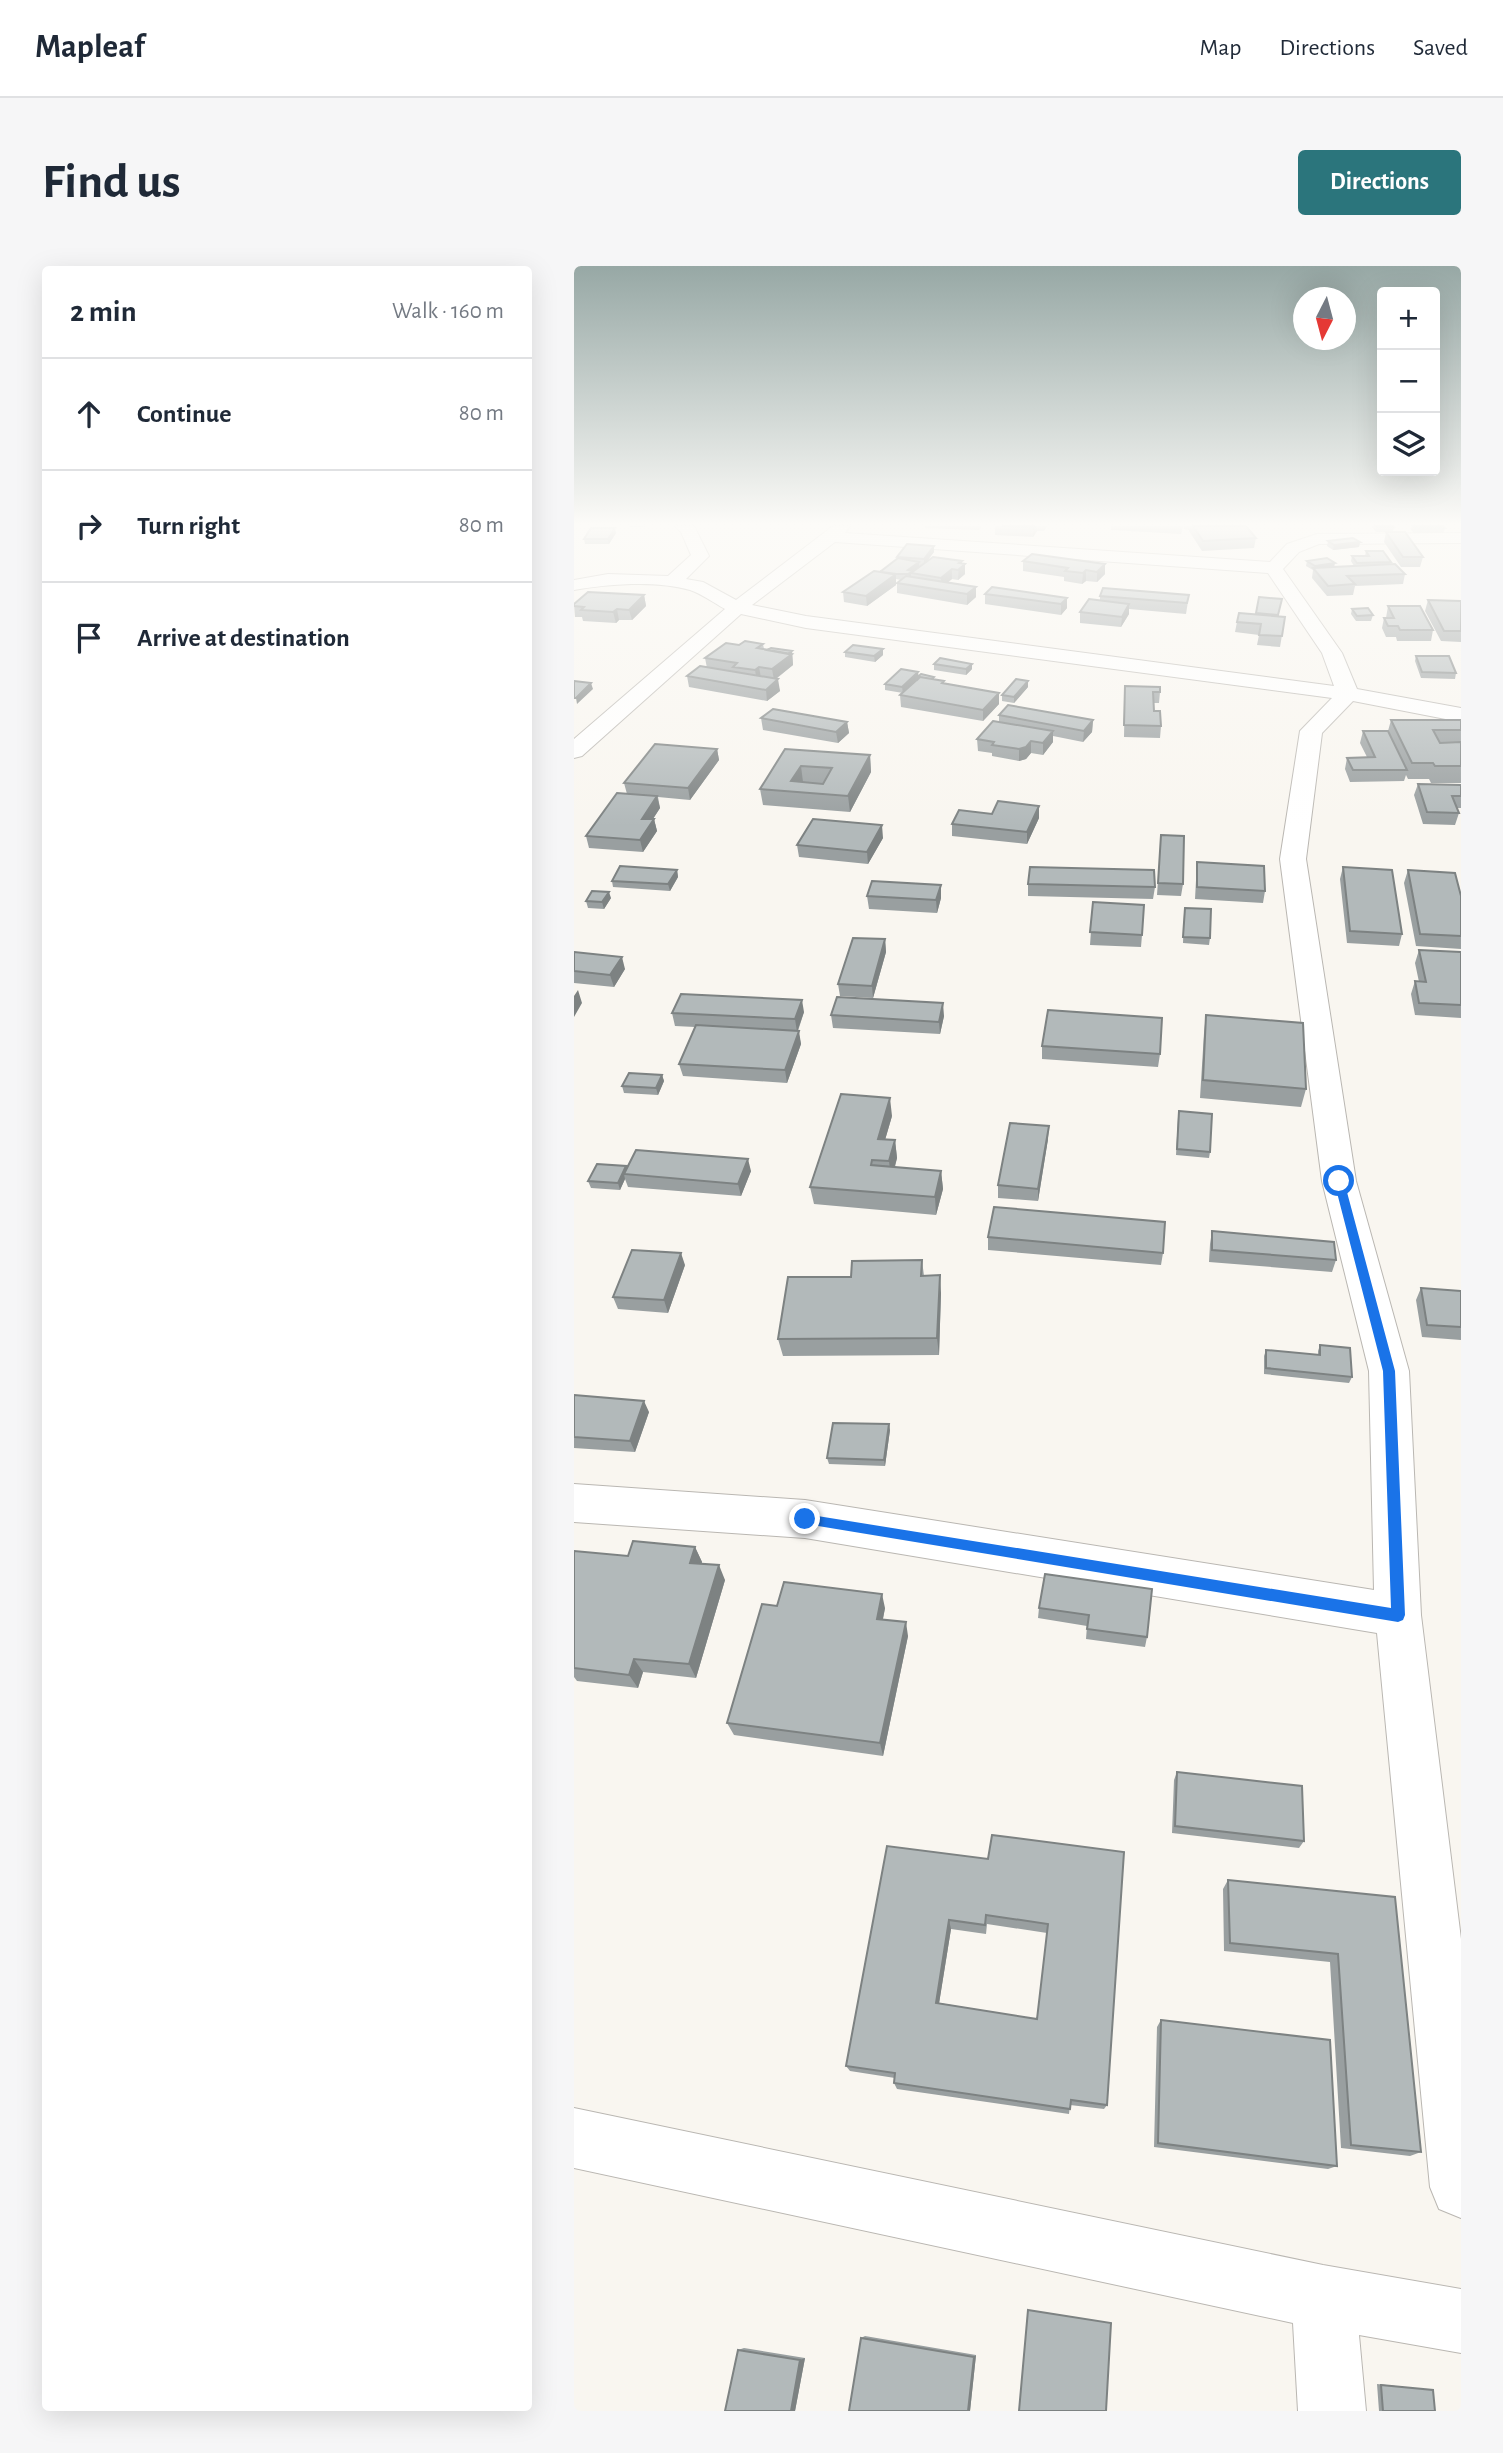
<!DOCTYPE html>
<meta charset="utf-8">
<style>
body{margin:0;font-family:"Alegreya Sans",sans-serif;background:#f6f6f7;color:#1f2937}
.controls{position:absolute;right:21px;top:21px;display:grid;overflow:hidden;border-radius:7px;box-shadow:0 7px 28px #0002}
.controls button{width:63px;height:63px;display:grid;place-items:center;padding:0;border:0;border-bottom:2px solid #e0e1e3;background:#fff;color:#1f2937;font:35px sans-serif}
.compass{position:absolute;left:719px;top:21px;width:63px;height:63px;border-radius:50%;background:#fff;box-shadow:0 7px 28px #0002;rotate:186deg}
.stop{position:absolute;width:21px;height:21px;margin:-16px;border:5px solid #1a73e8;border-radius:50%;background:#fff}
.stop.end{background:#1a73e8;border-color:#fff;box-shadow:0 2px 7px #0008}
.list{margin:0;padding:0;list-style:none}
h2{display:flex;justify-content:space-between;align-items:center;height:91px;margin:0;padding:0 28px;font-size:30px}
h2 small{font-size:23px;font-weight:400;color:#747a83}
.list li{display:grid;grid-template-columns:46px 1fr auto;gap:21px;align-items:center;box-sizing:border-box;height:112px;padding:0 28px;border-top:2px solid #e0e1e3}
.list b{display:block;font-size:26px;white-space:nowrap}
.list em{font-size:23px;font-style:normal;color:#747a83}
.icon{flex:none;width:38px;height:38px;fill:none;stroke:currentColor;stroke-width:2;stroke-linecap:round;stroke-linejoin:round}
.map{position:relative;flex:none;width:887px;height:2145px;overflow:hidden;border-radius:7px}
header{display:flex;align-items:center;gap:42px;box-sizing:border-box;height:98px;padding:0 35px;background:#fff;border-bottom:2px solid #e0e1e3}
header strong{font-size:33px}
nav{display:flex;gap:38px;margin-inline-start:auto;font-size:24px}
.intro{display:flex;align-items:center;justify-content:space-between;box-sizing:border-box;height:168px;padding:0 42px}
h1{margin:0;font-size:49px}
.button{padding:18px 32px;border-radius:7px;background:#2b757c;color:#fff;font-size:24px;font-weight:700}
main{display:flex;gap:42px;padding:0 42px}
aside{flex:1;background:#fff;border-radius:7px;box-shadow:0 7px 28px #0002}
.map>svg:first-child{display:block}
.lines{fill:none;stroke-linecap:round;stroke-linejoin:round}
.minor-casing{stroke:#bab7b2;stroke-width:2}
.minor{fill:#fff;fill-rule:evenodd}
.wall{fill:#999fa0;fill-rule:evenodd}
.shaded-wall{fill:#7d8282}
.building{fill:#b2b9ba;stroke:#7d8282;stroke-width:2;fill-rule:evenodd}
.route{fill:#1a73e8}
</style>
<header>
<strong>Mapleaf</strong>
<nav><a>Map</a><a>Directions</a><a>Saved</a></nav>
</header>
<div class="intro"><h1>Find us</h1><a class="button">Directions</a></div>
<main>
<aside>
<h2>2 min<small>Walk · 160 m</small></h2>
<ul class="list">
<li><svg class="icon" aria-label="ahead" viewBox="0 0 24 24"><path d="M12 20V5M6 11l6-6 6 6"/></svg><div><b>Continue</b></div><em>80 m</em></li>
<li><svg class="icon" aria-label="right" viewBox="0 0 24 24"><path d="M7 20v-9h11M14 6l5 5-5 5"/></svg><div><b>Turn right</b></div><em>80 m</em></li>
<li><svg class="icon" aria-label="arrive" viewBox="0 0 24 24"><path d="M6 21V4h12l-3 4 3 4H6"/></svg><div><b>Arrive at destination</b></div></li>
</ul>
</aside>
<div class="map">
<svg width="887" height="2145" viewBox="0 0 887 2145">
<rect width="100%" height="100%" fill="#f9f6f0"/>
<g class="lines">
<g class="minor-casing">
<path id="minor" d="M101 260H120L135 290 112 313 129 316 162 334 259 260H276L271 267 696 296 713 278 743 268 887 267V277L745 278 725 286 709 303 768 387 783 423 887 442V456L779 435 748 467 732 593 782 915 835 1105 847 1349 887 1673V1952L865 1943 856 1921 803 1367 231 1272 0 1256V1218L231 1234 800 1324 795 1105 748 915 706 593 726 465 758 432 232 362 167 348 8 490 0 492V473L151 343C140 337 128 328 116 324 82 314 34 318 0 324V314L34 308 94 310 117 289 107 266ZM261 276 694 307 748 387 760 420 232 350 178 339Z
M0 1842 749 1999 887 2023V2087L785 2069 792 2145H724L719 2057 0 1902Z"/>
</g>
<use href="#minor" class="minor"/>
</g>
<path class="wall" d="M55 260H71L69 261H55Z
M351 260H408L405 264 351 262Z
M421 260H473L470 265H463L459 271 421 269Z
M537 260H609L607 268 537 264Z
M610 260H672L682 272 680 282 628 285 615 265V264L610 263Z
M797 260H819L820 261 819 266 849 291 846 301H827L810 276 812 266H802Z
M838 260H869L871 262 869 267H840L837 264Z
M42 267 35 278H11L10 273Z
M754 275 786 276 785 281 759 284 753 280Z
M792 285 817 296 816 298 831 308 829 318 781 320 779 329 753 330 738 312 739 304 732 300 733 295 760 301 780 300 777 295 778 290H791Z
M360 286 352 296 388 295V298H391V308L384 314 378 313 374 316 402 321V331L393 339 323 327V317L327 314 322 313V319L293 340 270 336 269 326 306 306 323 293V291Z
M449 295 531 298V308L523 316 512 315 508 318 490 315V311L449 305Z
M411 328 493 332V342L487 349 411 338Z
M70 329 72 340 58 354H45L42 357 9 355 8 351H1L0 338Z
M615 329 612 348 555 343V348L547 361 506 357V346L526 334V330Z
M685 331 708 333 704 351H711L706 381 683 379 685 369 661 366 663 356 682 349Z
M854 334 887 335V376L867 375 851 345Z
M814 340 859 364 857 375H823L822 371H812L808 362 810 352H812Z
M778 343 799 349 797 355H782L777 348Z
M189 378 190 383 218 385 219 399 202 413 206 425 193 435 115 421 113 410 133 402 131 392 165 379Z
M271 386 309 389 301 396 271 391Z
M842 390 882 407 881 413 847 412 841 395Z
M360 398 398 403 392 409 360 404Z
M345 410 360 411V413L370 417 425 427V438L409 455 327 441 326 429 329 427 311 424V418Z
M551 420 586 426 585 437H580V445L587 460 586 472 550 471Z
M454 421 440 437 428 435V429Z
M425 449 519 454 518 466 509 476 479 470V476L469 489 457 487 452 493 445 495 418 490V487L404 485 403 473 425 456Z
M187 452 273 456 275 467 264 477 189 464Z
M817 454H887V517H857L855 513H834L832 509 830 515 776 516 771 503 773 492 793 491 786 477 789 465H814Z
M143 483 145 494 116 534 84 531 86 542 79 553H80L83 565 69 586 15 582 12 570 53 528 50 517Z
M211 483 296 489 297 506 276 546 189 539 186 523Z
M844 518 887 519V542H883L885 547 881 559 849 558 840 529Z
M465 540V552L453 578 378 570V558L418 548Z
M587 569 609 618 607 630 583 629Z
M309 572 294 598 225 591 223 579Z
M623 596 691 625 689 637 621 633Z
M769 601 828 668 825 680 773 677 766 613Z
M103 604 104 611 96 625 39 621 38 615Z
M834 604 887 630V683L842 680 830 617Z
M454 618 581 621 579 633 454 630Z
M293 630 367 632 363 647 295 643Z
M37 632 30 643 14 642 12 635Z
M519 636 568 669 567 681 516 679Z
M610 648 636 672 635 679 609 677Z
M311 673 312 686 299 732 266 730 264 718Z
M845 684 887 686V752L841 749 837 728 841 715 845 716 841 697Z
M0 686 51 703 40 721 0 717Z
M230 746 224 765 227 778 213 817 109 810 105 798 121 761 101 760 98 747Z
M257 749 370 750 366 768 259 762Z
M632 749 732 823 727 841 626 832 630 767Z
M468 780 586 788 584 801 468 793Z
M88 809 90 815 84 829 50 827 48 820Z
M318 850 311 874H321L323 892 321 901 367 905 369 923 362 949 240 938 236 921Z
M604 851 636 886 635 892 602 889Z
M474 873 464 935 424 932V919Z
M53 902 177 905 167 930 54 921 51 913 46 924 17 922 14 915Z
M638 965 762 994 758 1006 635 996 636 978Z
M414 971 589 987 587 999 414 984Z
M348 994 350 1010 367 1027 365 1089 209 1090 204 1073 277 1011Z
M111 999 94 1047 44 1043 39 1031Z
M847 1022 887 1025V1074L848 1071 842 1034Z
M746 1079 778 1111 775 1117 690 1108V1090L692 1084 744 1089V1085Z
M0 1129 75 1146 61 1186 0 1182Z
M316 1164 311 1200 255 1198 253 1192Z
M121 1281 128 1296 127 1298 151 1314 122 1412 69 1406 64 1422 3 1415 0 1411V1285L54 1290Z
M578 1323 573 1371 571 1381 512 1373 513 1360 464 1352 465 1342Z
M203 1340 311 1342 309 1353 334 1370 309 1490 160 1469 153 1457Z
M603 1506 730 1575 725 1582 598 1567 600 1514Z
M550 1586 533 1839 530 1843 496 1839 495 1848 323 1823 320 1817 321 1812 276 1805 272 1800 414 1593ZM413 1658 473 1667 463 1753 365 1737 377 1663 412 1668Z
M654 1614 821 1631 847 1886 836 1890 767 1882 756 1696 650 1685 649 1623Z
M587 1754 763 1900 754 1903 580 1881 583 1761Z
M291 2070 402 2089 396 2145H275L287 2072Z
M170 2082 231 2092 221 2145 164 2084Z
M803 2118 859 2124 861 2145H805Z"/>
<path class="shaded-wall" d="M460 260H463V265L459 271V262Z
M41 262 42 267 35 278 34 273Z
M786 276 785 281 759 284 760 279Z
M360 280V286L350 299V293Z
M388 295V300L391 298V308L384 314 385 297Z
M345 296V301L337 307V312L335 314 334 304Z
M761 297 760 302 741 303V300Z
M531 298V308L523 316V306Z
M378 303V313L367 322V312Z
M512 304V315L508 318 509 307Z
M322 308V319L293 340 292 330Z
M402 321V331L393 339V328Z
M70 329 72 340 58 354 55 344Z
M493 332V342L487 349V338Z
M555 338V348L547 361 548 351Z
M43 343 45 354 42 357 39 346Z
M309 383V389L301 396 300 390Z
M218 385 219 399 200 414 198 403Z
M398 398V403L392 409V403Z
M185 401 187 412 183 416 181 404Z
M344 406 345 412 341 413 342 415 329 427 328 421Z
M204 413 206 425 193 435 192 424Z
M454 415V421L440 437V431Z
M17 417 19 423 3 438 2 432Z
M425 427V438L409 455V444Z
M519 454 518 466 509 476 510 465Z
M273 456 275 467 264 477 262 466Z
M479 465V476L469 489V477Z
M457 475V487L452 493 445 495V483Z
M143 483 145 494 116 534 114 522Z
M296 489 297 506 276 546 274 530Z
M227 500 229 516 217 515Z
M83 530 86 542 71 565 68 553Z
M465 540V552L453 578V566Z
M80 553 83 565 69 586 66 574Z
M308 559 309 572 294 598 293 586Z
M103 604 104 611 96 625 94 618Z
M367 619V632L363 647 362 634Z
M35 626 37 632 30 643 28 636Z
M311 673 312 686 299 732 298 720Z
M48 691 51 703 40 721 36 709Z
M4 724 8 737 0 751V730Z
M228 734 230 746 223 766 221 753Z
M369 737 370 750 366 768 365 756Z
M225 765 227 778 213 817 211 804Z
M88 809 90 815 84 829 82 822Z
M316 832 318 850 306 891 304 873Z
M475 860 474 873 464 935V923Z
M321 874 323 892 317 913 315 895Z
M174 893 177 905 167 930 164 918Z
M52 900 54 906 50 908 51 913 46 924 44 917Z
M367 905 369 923 362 949 361 931Z
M107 987 111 999 94 1047 90 1034Z
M366 1009 367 1027 365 1089 363 1072Z
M70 1135 75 1146 61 1186 56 1175Z
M315 1158 316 1164 311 1200 310 1194Z
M121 1281 128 1296 123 1312 116 1297Z
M145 1299 151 1314 122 1412 115 1398Z
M308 1328 311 1342 306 1367 303 1353Z
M332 1356 334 1370 309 1490 306 1477Z
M60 1393 69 1406 64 1422 55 1409Z
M375 1654 377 1663 364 1744 362 1737Z
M402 2089 396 2145H394L400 2091Z
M231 2092 221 2145H217L226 2094Z"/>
<path class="building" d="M428 260H460L459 262Z
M619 260H672L682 272 629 275Z
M802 260H819L820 261H803Z
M839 260H869L871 262H841Z
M17 262H41L34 273H10Z
M812 266H831L849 291H829Z
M779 272 786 276 760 279 754 275Z
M333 278 360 280 350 293 323 291Z
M792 285H809L817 296 783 297 778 290H795Z
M458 288 531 298 523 306 512 304 509 307 491 305 494 302 449 295Z
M359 291 388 295 385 297 391 298 384 304 378 303 367 312 337 307Z
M324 292 345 296 334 304 339 305 334 308H318L306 306Z
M753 292 761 297 741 300 733 295Z
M821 298 831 308 773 310 781 318 754 320 739 302Z
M300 305 322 308 292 330 269 326Z
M332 310 402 321 393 328 323 317Z
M418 321 493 332 487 338 411 328Z
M529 322 615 329 613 337 526 330Z
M14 326 70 329 55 344 43 343 39 346 7 344 10 341 0 340V338Z
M685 331 708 333 704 349 682 347Z
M515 333 555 338 548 351 506 346Z
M854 334 887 335V365H870Z
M814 340H846L859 364H826L824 360H814L810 352H820Z
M794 342 799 349 783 350 778 343Z
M665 347 711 351 708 370 685 369 687 358 663 356Z
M171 375 189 378 183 382 218 388 198 403 185 401 181 404 159 401 163 397 131 392 152 377 165 379Z
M279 379 309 383 300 390 271 386Z
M197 382 218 385 214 388 193 384Z
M842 390H875L882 407 848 406Z
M366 392 398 398 392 403 360 398Z
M126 400 204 413 192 424 113 410Z
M327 403 344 406 328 421 311 418Z
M347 408 360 411 358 413 346 411 343 414 341 413Z
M346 411 370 415 368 417 425 427 409 444 326 429Z
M442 413 454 415 440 431 428 429Z
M0 415 17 417 2 432H0Z
M551 420 586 421V426H579L580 445H586L587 460 550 459Z
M434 439 519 454 510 465 425 449Z
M199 443 273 456 262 466 187 452Z
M817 454H887V464H859L866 477 887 476V500H861L859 497H838Z
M419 455 479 465 469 477 457 475 452 481 445 483 418 479 420 476 403 473Z
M789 465H814L833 504H779L773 492 801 491Z
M81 478 143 483 114 522 50 517Z
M211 483 296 489 274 530 186 523ZM227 500 258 502 249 518 217 515Z
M844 518 887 519V530H878L885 547 853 546Z
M43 527 83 530 68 553H80L66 574 12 570Z
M424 535 465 540 453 566 378 558 385 544 418 548Z
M239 553 308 559 293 586 223 579Z
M587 569 610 570 609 618 584 617Z
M623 596 690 600 691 625 623 621Z
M46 600 103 604 94 618 38 615Z
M456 601 580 604 581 621 454 618Z
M769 601 818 604 828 668 776 665Z
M834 604 881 607 887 630V670L846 668Z
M298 615 367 619 362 634 293 630Z
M18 625 35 626 28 636 12 635Z
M519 636 570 639 568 669 516 666Z
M611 642 637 643 636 672 609 671Z
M279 672 311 673 298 720 264 718Z
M845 684 887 686V739L845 737 841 715 852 716Z
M0 686 48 691 36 709 0 705Z
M107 728 228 734 221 753 98 747Z
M263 731 369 737 365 756 257 749Z
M474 744 588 752 586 788 468 780Z
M632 749 729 757 732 823 629 814Z
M122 759 225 765 211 804 105 798Z
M55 807 88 809 82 822 48 820Z
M267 828 316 832 304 873 321 874 315 895 298 894 297 899 367 905 361 931 236 921Z
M605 845 638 848 636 886 603 883Z
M436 857 475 860 464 923 424 919Z
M62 884 174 893 164 918 50 908Z
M23 898 52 900 44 917 14 915Z
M420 941 591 956 589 987 414 971Z
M638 965 760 976 762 994 638 984Z
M58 984 107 987 90 1034 39 1031Z
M348 994 347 1010 366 1009 363 1072 204 1073 214 1011H277L278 995Z
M847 1022 887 1025V1061L853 1059Z
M746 1079 776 1082 778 1111 692 1102V1084L746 1089Z
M0 1129 70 1135 56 1175 0 1171Z
M259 1157 315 1158 310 1194 253 1192Z
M59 1275 121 1281 116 1297 145 1299 115 1398 60 1393 55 1409 0 1402V1285L54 1290Z
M471 1308 578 1323 573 1371 513 1363 515 1349 465 1342Z
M210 1316 308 1328 303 1353 332 1356 306 1477 153 1457 188 1338 203 1340Z
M603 1506 728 1520 730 1575 601 1560Z
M418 1569 550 1586 533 1839 497 1834 496 1843 320 1817 321 1807 272 1800 313 1580 414 1593ZM412 1649 474 1658 463 1753 362 1737 375 1654 411 1659Z
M654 1614 821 1631 847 1886 777 1879 764 1688 656 1677Z
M587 1754 756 1774 763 1900 584 1877Z
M454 2044 537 2057 532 2145H445Z
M287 2072 400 2091 394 2145H275Z
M164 2084 226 2094 217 2145H151Z
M807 2119 859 2124 861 2145H809Z"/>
<linearGradient id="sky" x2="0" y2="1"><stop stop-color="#97a8a5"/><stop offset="0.46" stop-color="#fcfbf8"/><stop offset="1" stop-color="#fcfbf8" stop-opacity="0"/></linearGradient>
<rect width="887" height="560" fill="url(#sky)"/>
<path class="route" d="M765 912 770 915 821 1105 831 1349 829 1354 824 1356 226 1257 225 1253 231 1248 817 1342 809 1105 760 915Z"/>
</svg>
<div class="controls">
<button>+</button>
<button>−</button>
<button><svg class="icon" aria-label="layers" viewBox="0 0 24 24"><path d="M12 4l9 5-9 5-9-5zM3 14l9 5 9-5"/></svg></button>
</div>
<svg class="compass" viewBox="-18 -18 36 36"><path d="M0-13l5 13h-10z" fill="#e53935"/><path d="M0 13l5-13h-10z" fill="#747a83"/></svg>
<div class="stop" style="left:765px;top:915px"></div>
<div class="stop end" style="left:231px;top:1253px"></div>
</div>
</main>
